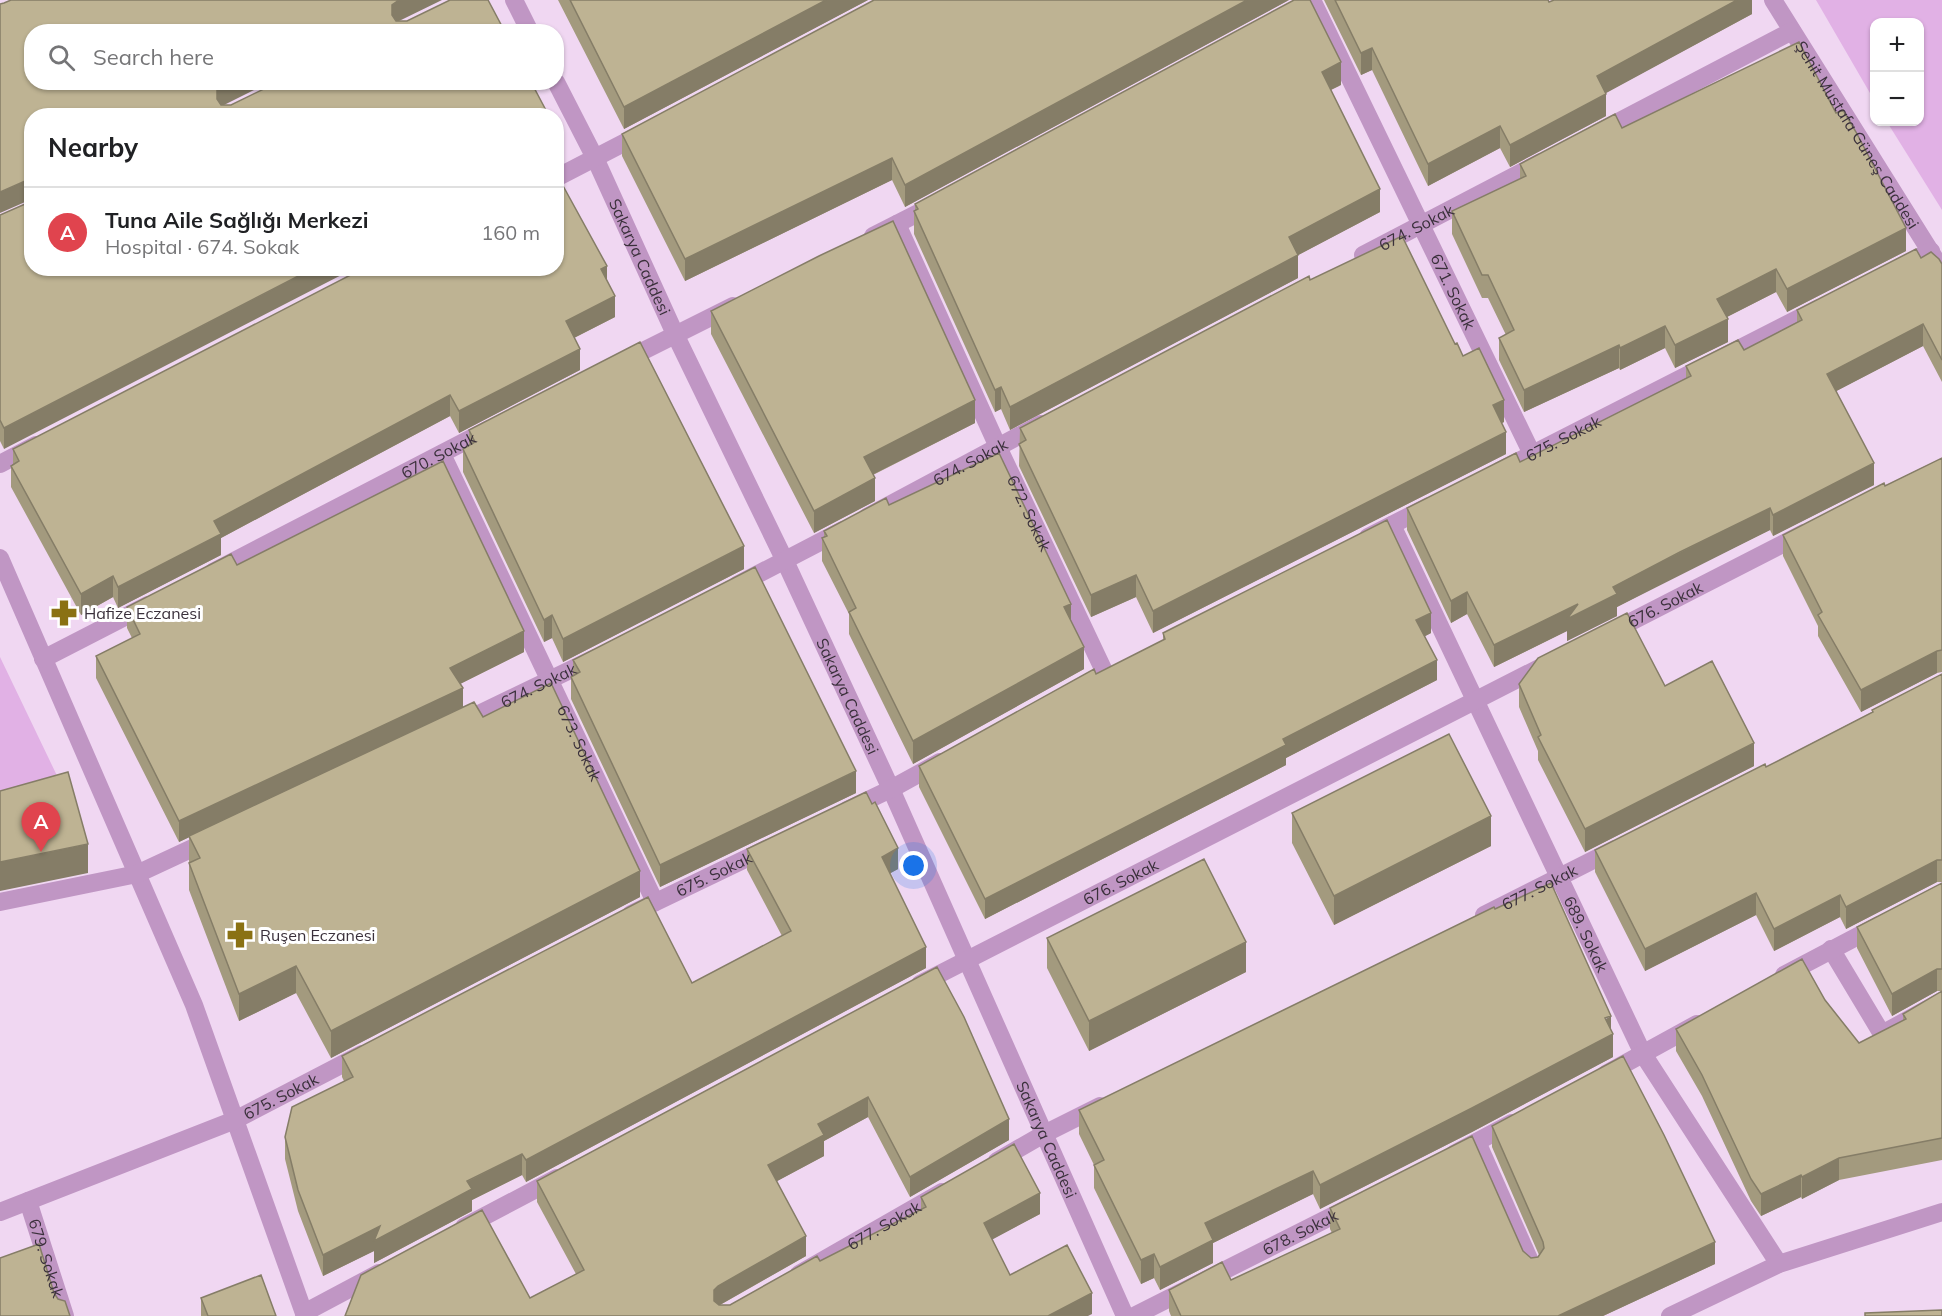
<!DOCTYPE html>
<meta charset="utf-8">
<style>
body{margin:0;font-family:Mulish,sans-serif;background:#f6f6f6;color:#202124}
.controls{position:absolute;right:18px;top:18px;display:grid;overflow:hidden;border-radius:12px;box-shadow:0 2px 4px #0004}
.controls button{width:54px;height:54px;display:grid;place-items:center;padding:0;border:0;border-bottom:2px solid #e0e0e0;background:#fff;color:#202124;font:30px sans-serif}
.you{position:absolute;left:914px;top:866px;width:21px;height:21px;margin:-15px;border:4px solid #fff;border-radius:50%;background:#1a73e8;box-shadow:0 0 0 9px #1a73e833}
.badge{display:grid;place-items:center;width:39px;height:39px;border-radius:50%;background:#8a7113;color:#fff;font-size:20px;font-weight:700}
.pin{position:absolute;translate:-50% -50px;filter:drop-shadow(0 2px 3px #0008)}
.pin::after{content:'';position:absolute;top:32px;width:21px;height:18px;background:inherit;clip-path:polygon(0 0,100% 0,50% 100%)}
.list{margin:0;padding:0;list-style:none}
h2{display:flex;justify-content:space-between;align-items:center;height:78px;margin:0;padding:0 24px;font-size:26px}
h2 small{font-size:20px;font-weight:400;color:#757577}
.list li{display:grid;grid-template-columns:39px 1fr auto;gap:18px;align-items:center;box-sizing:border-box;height:90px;padding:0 24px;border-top:2px solid #e0e0e0}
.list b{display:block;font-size:22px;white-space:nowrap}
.list p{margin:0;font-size:20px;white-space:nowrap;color:#757577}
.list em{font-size:20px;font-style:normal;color:#757577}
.icon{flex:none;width:33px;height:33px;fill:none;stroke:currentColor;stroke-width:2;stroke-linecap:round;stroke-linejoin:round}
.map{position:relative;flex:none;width:1942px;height:1316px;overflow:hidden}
.search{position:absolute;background:#fff;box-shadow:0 2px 4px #0004;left:24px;top:24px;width:540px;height:66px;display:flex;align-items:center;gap:15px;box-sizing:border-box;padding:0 21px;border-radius:24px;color:#757577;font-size:22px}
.panel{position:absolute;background:#fff;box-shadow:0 2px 4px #0004;left:24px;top:108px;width:540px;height:168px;border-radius:24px}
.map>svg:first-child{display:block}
.green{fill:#e1b1e5}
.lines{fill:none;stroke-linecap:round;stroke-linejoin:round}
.street{stroke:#c096c4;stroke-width:18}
.wall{fill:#a39a7e}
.shaded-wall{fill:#857d67}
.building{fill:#beb393;stroke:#857d67;stroke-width:1.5}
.labels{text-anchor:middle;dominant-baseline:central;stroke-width:6;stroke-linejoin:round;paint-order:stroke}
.street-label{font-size:16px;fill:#3a303b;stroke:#fff}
.poi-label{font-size:16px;fill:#3a303b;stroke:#fff;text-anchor:start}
</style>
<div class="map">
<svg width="1942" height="1316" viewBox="0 0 1942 1316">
<rect width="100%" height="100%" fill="#f0d7f2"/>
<path class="green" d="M1816 0H1942V210L1887 122H1920V22H1874V100Z
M0 657 61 784 0 802Z"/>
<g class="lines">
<g class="street">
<path d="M514 0 530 32"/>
<path id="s1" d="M1312 0 1532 454"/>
<path id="s2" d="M1773 0 1942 270"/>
<path id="s3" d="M556 82 595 158 675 334 785 561 891 789 1125 1316"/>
<path d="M1597 133 1792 31"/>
<path d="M556 178 643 133"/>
<path id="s4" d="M897 224 998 447 1104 671"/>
<path d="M873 236 934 205"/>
<path id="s5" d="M1363 255 1541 162"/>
<path d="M1900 267 1931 251"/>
<path d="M623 361 733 306"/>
<path id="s6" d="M442 454 655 902"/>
<path d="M0 464 36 445"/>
<path id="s7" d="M1499 471 1819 308"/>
<path id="s8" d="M867 517 1041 424"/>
<path id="s9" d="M1392 525 1643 1054 1779 1264"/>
<path d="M1368 537 1429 506"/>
<path d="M0 558 194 1005 305 1316"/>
<path id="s10" d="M213 572 489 429"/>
<path d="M737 585 843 530"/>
<path id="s11" d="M1609 633 1804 533"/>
<path d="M43 659 148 605"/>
<path id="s12" d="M460 723 595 658"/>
<path d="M847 810 891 789 940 762"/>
<path d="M0 902 137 874 210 840"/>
<path id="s13" d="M631 914 768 848"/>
<path id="s14" d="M1484 915 1615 849"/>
<path d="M1831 949 1882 1034 1942 1001"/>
<path d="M1784 975 1879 925"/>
<path id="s15" d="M920 984 1547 664"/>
<path d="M1606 1074 1697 1024"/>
<path d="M1477 1142 1533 1268"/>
<path d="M1454 1154 1512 1123"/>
<path d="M997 1161 1044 1134 1100 1106"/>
<path id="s16" d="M28 1201 65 1316"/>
<path id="s17" d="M0 1212 235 1120 362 1054"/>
<path d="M464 1227 557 1178"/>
<path id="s18" d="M799 1274 942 1192"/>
<path d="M304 1313 379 1273"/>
<path id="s19" d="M1134 1316 1352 1206"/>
<path d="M1670 1316 1779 1264 1942 1212"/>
</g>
</g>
<path class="wall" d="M558 0H868L624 129Z
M1289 0 905 207 892 180 685 281 622 156V134Z
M1324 0H1548L1549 2 1752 0V14L1605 93 1606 116 1510 167 1500 148 1428 186 1372 70 1361 75Z
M1341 85 1331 90 1380 212 1298 255V278L1010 430 1001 409 995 412 914 234V211L915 210V204Z
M1622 128 1906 251 1787 312 1776 292 1727 317 1728 342 1675 368 1665 348 1620 370 1619 368 1524 412 1499 360V338L1506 335 1488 298H1482L1452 234V211L1520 179V164Z
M32 201 4 449 0 441V215Z
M1921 258 1942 264V382L1923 346 1836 391 1874 485 1773 536 1770 530 1680 574 1617 607V616L1567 641V631L1494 667 1467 614 1451 623 1407 530V508L1520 462 1686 378V366L1744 350 1797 322V310Z
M1310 280 1455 344 1504 422 1502 423 1506 454 1153 633 1136 597 1091 617 1019 466 1020 428Z
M607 282 615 317 574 338 580 370 459 433 450 416 221 538V555L118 608 113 597 81 615 11 487V466L13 464V449Z
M711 311 975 423 873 475 875 501 814 533 711 334Z
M469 430 744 569 563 662 552 638 544 642 463 472V449L469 446Z
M1942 458V672L1937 673 1861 712 1818 636V626L1783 556V535Z
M889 505 1071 620 1084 669 913 764 849 634V614L822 561V538L824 537V531Z
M237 565 524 652 460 684 463 708 483 717 640 897 331 1058 296 993 239 1021 189 890V837L179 842 96 678V656L132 638 127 628V607Z
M1163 633H1431L1425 636 1437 680 1286 758V765L985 919 919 787V766L1096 674 1163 641Z
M573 660 856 793 660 887 571 699V677L573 676Z
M1942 674V882H1937L1846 929 1840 917 1774 951 1756 915 1645 971 1595 872V850L1766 767 1872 712V710Z
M1519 684 1665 686 1754 766 1585 852 1538 760V751L1519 707Z
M1292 813 1491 846 1334 925 1292 843Z
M747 849 898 869 890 873 926 968 526 1182 522 1175 472 1200V1211L374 1263V1251L323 1276 298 1211 285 1159V1137L344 1081 342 1077V1056L692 983 782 936 747 870Z
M1942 883V1160L1839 1180 1802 1199 1801 1197 1761 1216 1751 1201 1702 1096 1676 1051V1029L1825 1000 1859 1043 1903 1021V1014L1942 991H1937L1892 1016 1857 948V927Z
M1495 909 1611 1030 1613 1057 1472 1132 1320 1209 1313 1194 1213 1243V1263L1160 1290 1154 1278 1141 1284 1094 1188V1165L1079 1134V1110Z
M1047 938 1246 972 1089 1051 1047 968Z
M937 967 1009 1140 910 1197 868 1117 824 1141V1156L777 1181 806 1256 720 1305H730L820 1261 921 1210V1197L1040 1214 992 1239 1010 1275 1092 1314 345 1316 530 1298 576 1274 537 1202V1181Z
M1492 1126 1715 1264 1603 1316H1171L1169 1311V1290L1231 1280 1332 1233 1330 1229V1208L1523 1251 1531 1258 1538 1257 1539 1255 1492 1147Z
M201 1298 276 1316H201Z"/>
<path class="shaded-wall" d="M399 0H442L397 22 392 15V5Z
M826 0H868L624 129V107Z
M1247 0H1289L905 207V185Z
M1737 0H1752V14L1597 98V76Z
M1372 48V70L1361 75V53Z
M1341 62V85L1322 94V72Z
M227 82H270L222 106 217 116V89L222 85Z
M1606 94V116L1510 167V145Z
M1500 126V148L1428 186V164Z
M892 158V180L685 281V259Z
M32 178V199L0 213V192Z
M1380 189V212L1289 260V237Z
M1906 228V251L1787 312V289Z
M1298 255V278L1010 430V407Z
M607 266V287L601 269Z
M314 268H355L4 449V428Z
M1776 269V292L1717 322V299Z
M615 296V317L566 342V321Z
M1728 319V342L1675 368V345Z
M1923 324V346L1827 396V374Z
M1665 326V348L1620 370V348Z
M1619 345V368L1524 412V390Z
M580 349V370L459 433V411Z
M1001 387V409L995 412V390Z
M450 395V416L221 538V555L118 608V587L214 521Z
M975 400V423L864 479V457Z
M1504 400V422L1493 427V405Z
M1506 432V454L1153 633V611Z
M1874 463V485L1773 536V515Z
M875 478V501L814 533V511Z
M1770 508V530L1617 607V616L1567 641V631L1494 667V645Z
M744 546V569L563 662V639Z
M1136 575V597L1091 617V595Z
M113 576V597L81 615V594Z
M1467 592V614L1451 623V601Z
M1071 604V627L1064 607Z
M1431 613V633L1416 641V620Z
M552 615V638L544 642V620Z
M524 631V652L450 689V668Z
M1084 647V669L913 764V741Z
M1937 651V673L1861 712V690Z
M1437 660V680L1286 758V765L985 919V899L1283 739Z
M463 688V709L179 842V821Z
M1754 743V766L1585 852V829Z
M856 771V793L660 887V865Z
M1491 816V846L1334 925V896Z
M88 844V873L0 891V862Z
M898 848V869L882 878V857Z
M1937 860V882L1846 929V907Z
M640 871V897L331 1058V1031Z
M1756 893V915L1645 971V949Z
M1840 895V917L1774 951V929Z
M1246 942V972L1089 1051V1021Z
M926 947V968L526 1182V1160Z
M296 966V993L239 1021V994Z
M1937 969V991L1892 1016V994Z
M1611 1016V1035L1613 1034V1057L1472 1132 1320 1209V1185Z
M868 1097V1117L824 1141V1156L768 1186V1165L818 1124Z
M1009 1119V1140L910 1197V1177Z
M522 1154V1175L472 1200V1211L374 1263V1251L323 1276V1255Z
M1839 1158V1180L1802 1199V1177Z
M1313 1171V1194L1213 1243V1263L1160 1290V1267L1205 1223Z
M1801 1175V1197L1761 1216V1194Z
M1040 1193V1214L984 1244V1223Z
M806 1236V1256L718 1306 714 1311V1290L718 1286Z
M1715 1242V1264L1603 1316H1558Z
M1154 1254V1278L1141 1284V1260Z
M1092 1293V1314L1088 1316H1048Z"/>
<path class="building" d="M11 0H399L392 5V15L396 21H407L450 0H488L505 32H32V82H227L222 85 217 89V99L221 105H231L278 82H531L549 116H32V178L0 192V4L4 3Z
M570 0H826L624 107Z
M874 0H1247L905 185 892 158 685 259 622 134Z
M1294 0H1310L1341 62 1322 72 1380 189 1289 237 1298 255 1010 407 1001 387 995 390 914 211 918 209 915 204Z
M1335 0H1548L1549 2 1554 0H1737L1597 76 1606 94 1510 145 1500 126 1428 164 1372 48 1361 53Z
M1799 42 1836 113 1843 110 1856 132 1906 228 1787 289 1776 269 1717 299 1728 319 1675 345 1665 326 1620 348 1619 345 1524 390 1499 338 1514 330 1488 275H1482L1452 211 1526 176 1520 164 1615 114 1622 128Z
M556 173 607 266 601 269 615 296 566 321 580 349 459 411 450 395 214 521 221 534 118 587 113 576 81 594 11 466 19 461 13 449 364 268H556Z
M32 201V268H314L4 428 0 420V215Z
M893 221 975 400 864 457 875 478 814 511 711 311 819 256Z
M1402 236 1455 344 1457 343 1463 356 1479 348 1504 400 1493 405 1506 432 1153 611 1136 575 1091 595 1019 444 1026 440 1020 428 1309 276 1310 280Z
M1916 249 1921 258 1931 252 1939 259 1942 264V360L1923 324 1827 374 1874 463 1773 515 1770 508 1680 552 1613 587 1617 594 1567 619 1578 604 1494 645 1467 592 1451 601 1407 508 1516 453 1520 462 1691 376 1686 366 1738 340 1744 350 1802 320 1797 310Z
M640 342 744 546 563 639 552 615 544 620 463 449 475 442 469 430Z
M999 453 1071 604 1064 607 1084 647 913 741 849 612 856 608 822 538 827 536 824 531 886 498 889 505Z
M1942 458V650L1937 651 1861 690 1818 615 1822 612 1783 535 1884 483 1885 486Z
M443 461 524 631 450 668 463 688 179 821 96 656 140 634 127 607 231 554 237 565Z
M1387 520 1431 613 1416 620 1437 660 1283 739 1286 745 985 899 919 766 1094 669 1096 674 1165 639 1163 633Z
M755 567 856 771 660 865 571 677 580 672 573 660Z
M1627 613 1665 686 1712 661 1754 743 1585 829 1538 737 1541 735 1519 684 1538 658Z
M1942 674V860H1937L1846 907 1840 895 1774 929 1756 893 1645 949 1595 850 1765 764 1766 767 1873 712 1872 710Z
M551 683 640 871 331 1031 296 966 239 994 189 863 200 858 189 836 474 702 483 717Z
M1449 734 1491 816 1334 896 1292 813Z
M68 772 88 844 0 862V791Z
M866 792 872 804 875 802 898 848 882 857 926 947 526 1160 522 1154 467 1181 472 1189 374 1241 380 1226 323 1255 298 1190 285 1137 292 1107 353 1077 342 1056 648 897 692 983 791 931 747 849Z
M1204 859 1246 942 1089 1021 1047 938Z
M1551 883 1611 1016 1605 1018 1613 1034 1472 1108 1320 1185 1313 1171 1205 1223 1213 1240 1160 1267 1154 1254 1141 1260 1094 1165 1104 1160 1079 1110 1494 907 1495 909Z
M1942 883V969H1937L1892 994 1857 927Z
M1802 959 1825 1000 1859 1043 1906 1019 1903 1014 1942 991V1138L1839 1158 1802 1177 1801 1175 1761 1194 1751 1179 1702 1075 1676 1029Z
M937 967 964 1017 1009 1119 910 1177 868 1097 818 1124 824 1135 768 1165 806 1236 718 1286 714 1290V1301L719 1305H730L817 1256 820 1261 926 1207 921 1197 1014 1144 1040 1193 984 1223 1010 1275 1067 1245 1092 1293 1048 1316H345L361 1275 482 1210 530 1298 584 1270 537 1181Z
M1623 1056 1664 1135 1715 1242 1558 1316H1181L1169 1290 1222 1262 1231 1280 1340 1229 1330 1208 1472 1136 1523 1251 1531 1258 1538 1257 1544 1248 1543 1242 1492 1126Z
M39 1244 54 1293 58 1299 65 1301 70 1316H0V1258Z
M261 1275 276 1316H208L201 1298Z
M1942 1310V1316H1865V1313Z"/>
<defs>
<g id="pharmacy-bare" transform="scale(2.07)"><path d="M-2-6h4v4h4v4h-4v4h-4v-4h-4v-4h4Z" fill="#8a7113" stroke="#fff" stroke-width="2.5" paint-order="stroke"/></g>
</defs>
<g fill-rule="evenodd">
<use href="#pharmacy-bare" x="64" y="613"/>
<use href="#pharmacy-bare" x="240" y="935"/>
</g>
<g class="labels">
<g class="street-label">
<text stroke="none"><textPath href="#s2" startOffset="159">Şehit Mustafa Güneş Caddesi</textPath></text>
<text stroke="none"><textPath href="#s5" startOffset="60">674. Sokak</textPath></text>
<text stroke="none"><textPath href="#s3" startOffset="194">Sakarya Caddesi</textPath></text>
<text stroke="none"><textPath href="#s1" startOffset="324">671. Sokak</textPath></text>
<text stroke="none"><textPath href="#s7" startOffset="72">675. Sokak</textPath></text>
<text stroke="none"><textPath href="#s10" startOffset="254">670. Sokak</textPath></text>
<text stroke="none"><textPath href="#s8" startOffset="117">674. Sokak</textPath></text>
<text stroke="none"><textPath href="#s4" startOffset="318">672. Sokak</textPath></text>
<text stroke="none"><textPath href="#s11" startOffset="63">676. Sokak</textPath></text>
<text stroke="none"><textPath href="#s12" startOffset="87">674. Sokak</textPath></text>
<text stroke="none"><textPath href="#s3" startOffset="680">Sakarya Caddesi</textPath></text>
<text stroke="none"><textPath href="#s6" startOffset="320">673. Sokak</textPath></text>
<text stroke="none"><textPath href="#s13" startOffset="92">675. Sokak</textPath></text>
<text stroke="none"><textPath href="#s15" startOffset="225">676. Sokak</textPath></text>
<text stroke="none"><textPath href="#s14" startOffset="62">677. Sokak</textPath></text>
<text stroke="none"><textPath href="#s9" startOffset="453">689. Sokak</textPath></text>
<text stroke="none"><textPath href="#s17" startOffset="304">675. Sokak</textPath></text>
<text stroke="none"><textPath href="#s3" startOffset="1166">Sakarya Caddesi</textPath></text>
<text stroke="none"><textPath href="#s18" startOffset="98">677. Sokak</textPath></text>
<text stroke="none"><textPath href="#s19" startOffset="186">678. Sokak</textPath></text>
<text stroke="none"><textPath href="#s16" startOffset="60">679. Sokak</textPath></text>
</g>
<g class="poi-label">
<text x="84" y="613">Hafize Eczanesi</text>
<text x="260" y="935">Ruşen Eczanesi</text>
</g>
</g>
</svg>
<div class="controls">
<button>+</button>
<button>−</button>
</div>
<div class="you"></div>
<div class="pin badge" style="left:41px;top:852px;background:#e0444e">A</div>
<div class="search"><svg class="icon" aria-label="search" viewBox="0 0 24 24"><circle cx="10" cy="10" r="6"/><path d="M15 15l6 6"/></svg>Search here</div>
<section class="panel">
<h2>Nearby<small></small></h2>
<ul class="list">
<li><span class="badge" style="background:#e0444e">A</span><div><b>Tuna Aile Sağlığı Merkezi</b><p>Hospital · 674. Sokak</p></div><em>160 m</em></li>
</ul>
</section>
</div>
